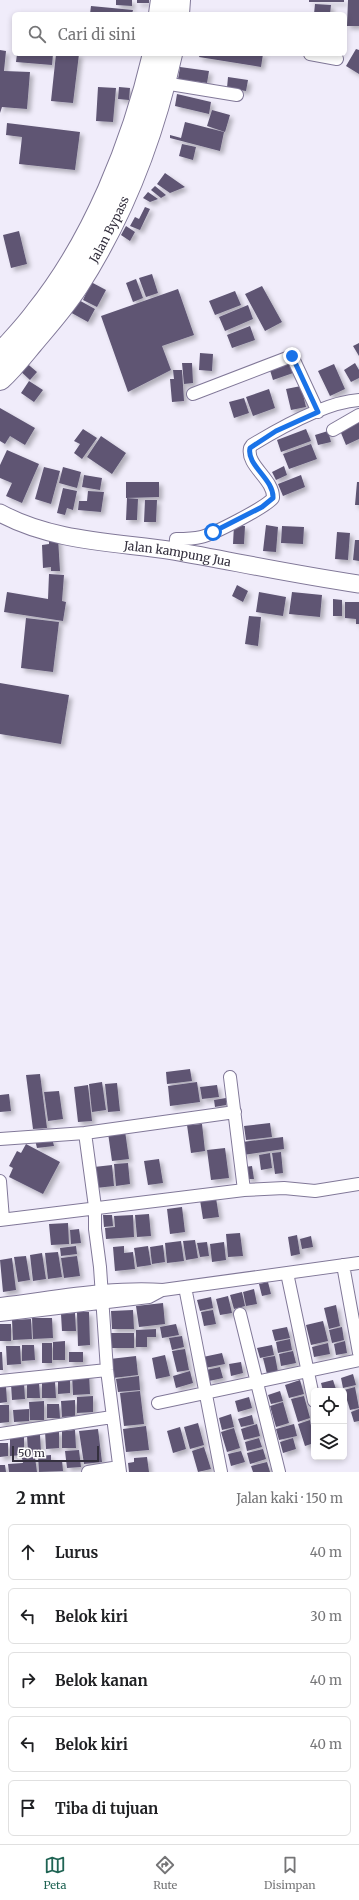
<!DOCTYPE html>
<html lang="id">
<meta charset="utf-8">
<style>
body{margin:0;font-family:Merriweather,serif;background:#f2f2f2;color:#202124}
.controls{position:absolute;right:12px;bottom:12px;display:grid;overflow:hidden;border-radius:6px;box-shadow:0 2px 6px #0003}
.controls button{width:36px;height:36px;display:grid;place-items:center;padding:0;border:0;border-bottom:1px solid #e0e0e0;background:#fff;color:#202124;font:20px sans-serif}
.scale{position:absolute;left:12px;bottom:10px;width:87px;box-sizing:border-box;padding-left:4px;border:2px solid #34303e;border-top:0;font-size:11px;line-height:14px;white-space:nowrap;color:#34303e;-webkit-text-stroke:3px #fff;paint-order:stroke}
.stop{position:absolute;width:12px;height:12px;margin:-9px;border:3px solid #1a73e8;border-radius:50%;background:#fff}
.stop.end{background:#1a73e8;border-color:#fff;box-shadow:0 1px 4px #0008}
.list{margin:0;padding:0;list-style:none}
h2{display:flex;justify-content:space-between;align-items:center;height:52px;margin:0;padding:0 16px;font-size:17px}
h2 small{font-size:13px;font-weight:400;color:#757577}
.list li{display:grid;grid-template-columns:26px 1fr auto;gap:12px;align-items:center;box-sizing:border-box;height:56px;margin:0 8px 8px;padding:0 8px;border:1px solid #e0e0e0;border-radius:6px}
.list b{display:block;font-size:15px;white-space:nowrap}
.list em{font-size:13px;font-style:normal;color:#757577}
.icon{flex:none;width:22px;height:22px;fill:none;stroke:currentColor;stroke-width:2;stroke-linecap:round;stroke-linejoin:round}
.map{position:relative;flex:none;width:359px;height:1472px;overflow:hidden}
.search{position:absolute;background:#fff;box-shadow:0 2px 6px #0003;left:12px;right:12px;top:12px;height:44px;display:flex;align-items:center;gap:10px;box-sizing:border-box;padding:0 14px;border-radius:6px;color:#757577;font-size:15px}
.sheet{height:372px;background:#fff}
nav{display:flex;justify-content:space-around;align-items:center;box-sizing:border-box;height:56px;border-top:1px solid #e0e0e0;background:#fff;font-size:11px;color:#757577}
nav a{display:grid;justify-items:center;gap:2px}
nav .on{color:#206454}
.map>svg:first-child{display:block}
.building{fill:#5e5573;filter:url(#shadow)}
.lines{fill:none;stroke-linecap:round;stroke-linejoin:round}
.street-casing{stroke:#817898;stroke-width:14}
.secondary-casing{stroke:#817898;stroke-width:19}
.highway-casing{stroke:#817898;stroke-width:24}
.street{stroke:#fff;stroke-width:12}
.secondary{stroke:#fff;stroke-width:17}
.highway{stroke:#fff;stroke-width:22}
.route{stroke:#1a73e8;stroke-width:5}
.labels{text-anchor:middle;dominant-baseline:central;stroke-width:4;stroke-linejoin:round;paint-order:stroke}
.street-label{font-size:12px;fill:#34303e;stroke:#fff}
</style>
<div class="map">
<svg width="359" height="1472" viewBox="0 0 359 1472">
<defs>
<filter id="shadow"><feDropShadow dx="3.5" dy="3.5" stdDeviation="2" flood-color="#0004"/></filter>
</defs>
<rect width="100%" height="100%" fill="#f0ecfa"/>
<path class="building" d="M116 0H132V6L116 5Z
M137 0H149V3H137Z
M309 0H344V2H309Z
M348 0H359V26H347Z
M315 4 331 5 330 14H314Z
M91 6 133 10 132 14H90Z
M356 49 359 50V74L346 66Z
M0 50 6 51 4 71 30 72 27 109 2 107 0 113Z
M17 54H53L52 65 16 62Z
M56 54H79L73 103 51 101Z
M200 54H263L261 67 199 57Z
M180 67 209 71 207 83 178 79Z
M228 77 248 80 246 91 227 88Z
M98 87 116 88 113 122 96 121Z
M119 87 130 88 129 100 118 99Z
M177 94 211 102 209 114 175 106Z
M212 110 230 115 225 132 207 126Z
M185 122 224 132 220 151 170 138V135L181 138Z
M7 123 80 132 75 170 19 164 22 137 6 135Z
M182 144 196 147 193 160 179 156Z
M165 173 185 187 170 193 157 184Z
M155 186 166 195 161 198 151 190Z
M148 192 158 199 150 202 143 198Z
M145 207 150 209 140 230 130 226 135 217 139 219Z
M126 226 135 232 130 241 121 235Z
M19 231 27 264 11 268 3 235Z
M152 274 158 293 146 297 139 278Z
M136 279 143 298 133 302 126 283Z
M91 282 106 290 97 307 83 300Z
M262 286 282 322 265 331 245 294Z
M178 289 194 335 162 346 171 370 128 392 101 316Z
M235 291 241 305 215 315 209 301Z
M75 298 95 309 88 322 68 311Z
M248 305 253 319 225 331 219 317Z
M250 326 255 340 232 348 227 335Z
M359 343V356L353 346Z
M200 353 213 354 212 371 199 370Z
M292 359 296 372 273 380 269 367Z
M24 361 37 372 30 380 17 368Z
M182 363H192L193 383 184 384Z
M355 363 359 370V378L351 382 344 370Z
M334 364 345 389 330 396 318 371Z
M173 370H182L184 401 172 402 170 379H174Z
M29 381 43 390 34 402 21 393Z
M301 386 306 407 291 410 286 389Z
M269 389 275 408 253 416 246 397Z
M244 398 249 413 234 418 229 402Z
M0 408 35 428 25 445 10 436 5 444 0 441Z
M359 421V439L346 445 339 428Z
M83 429 97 438 82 459 74 453 80 444 74 441Z
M306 429 311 441 281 452 277 440Z
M328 431 331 442 318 445 315 435Z
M101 436 126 453 112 474 87 457Z
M311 444 317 459 289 469 283 454Z
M7 450 39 464 22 503 6 496 12 483 0 478V465Z
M284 466 287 475 276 480 272 472Z
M44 467 60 471 51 504 35 499Z
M63 467 81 472 77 488 59 483Z
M84 475 102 478 100 490 82 487Z
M301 475 305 487 283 496 278 484Z
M126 482H159V497L126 498Z
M357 482H359V505H355Z
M63 488 77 491 73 510 67 508 65 515 57 513Z
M88 491 104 492 101 512 78 510 79 501H87Z
M127 498 138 499 137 520H126Z
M145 500H157L156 522H144Z
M234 525 245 526 244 544H233Z
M266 525 278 527 276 552 263 551Z
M282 526 304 527 303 544 281 543Z
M337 532 350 533 348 560 335 559Z
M49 538H58L60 571H51V567L43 568 42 545 49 544Z
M355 540H359V561L353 560Z
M49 574 64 575 62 601 66 602 63 621 4 612 7 592 48 599Z
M237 585 248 591 243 602 232 596Z
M259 592 286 597 283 616 256 612Z
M292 592 322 595 320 617 289 614Z
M333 599 342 600V616H333Z
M345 602H359V624H356V619L345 618Z
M249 616 261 617 258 646 245 644Z
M26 618 59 622 53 672 21 668Z
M0 683 69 695 61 744 0 734Z
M190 1069 192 1081 167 1084 166 1072Z
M40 1074 47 1128 33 1129 26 1075Z
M102 1082 106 1110 92 1112 89 1084Z
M197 1082 200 1102 170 1106 168 1086Z
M117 1083 120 1111 108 1112 105 1084Z
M88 1085 92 1121 78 1122 74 1087Z
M217 1085 219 1097 202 1099 200 1087Z
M59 1091 63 1119 48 1121 44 1092Z
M9 1094 11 1111 0 1112V1095Z
M226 1098V1105L215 1107 214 1100Z
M270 1123 272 1137 246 1140 244 1126Z
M202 1124 205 1151 191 1153 187 1125Z
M125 1131 129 1159 112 1161 108 1133Z
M283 1137 284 1149 243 1155 242 1142Z
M52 1138 54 1146 37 1148 35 1140Z
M26 1144 60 1162 43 1194 9 1177 13 1168 9 1166 17 1151 21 1153Z
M225 1148 229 1178 211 1180 207 1150Z
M281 1152 283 1173 275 1174 272 1153Z
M270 1153 272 1168 261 1170 259 1155Z
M159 1159 163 1183 148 1185 144 1161Z
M128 1163 130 1184 116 1186 114 1164Z
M112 1165 114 1186 96 1188 94 1167Z
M252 1166 254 1179H247L245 1167Z
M216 1198 219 1217 203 1219 200 1200Z
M182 1207 185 1232 170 1234 167 1209Z
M149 1214 151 1236 137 1237 135 1215Z
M103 1215H112L113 1226 104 1227Z
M133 1215 134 1237 106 1239 105 1228 115 1227 114 1216Z
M68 1223 69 1244 51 1245 49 1224Z
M79 1229 81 1243 71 1244 70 1230Z
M240 1233 243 1256 228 1257 226 1234Z
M297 1235 300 1254 291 1256 288 1237Z
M311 1236 313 1247 302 1249 300 1239Z
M195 1240 198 1258 186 1260 183 1241Z
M181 1241 184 1261 167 1263 165 1243Z
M207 1242 209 1256 200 1257 197 1243Z
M224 1242 226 1260 212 1262 210 1244Z
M163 1245 165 1262 152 1264 150 1247Z
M76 1246 77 1254 61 1256 60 1248Z
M124 1246V1253L133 1252 135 1269 115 1271 113 1247Z
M148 1246 151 1265 137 1267 134 1248Z
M58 1252 62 1277 48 1279 45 1253Z
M42 1253 46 1279 33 1281 30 1255Z
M26 1256 30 1280 18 1282 14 1257Z
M77 1256 80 1276 64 1278 61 1258Z
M12 1258 16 1290 3 1292 0 1260Z
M268 1282 271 1294 262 1296 259 1284Z
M254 1289 257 1304 246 1306 243 1292Z
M242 1292 245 1306 234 1309 230 1295Z
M228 1296 232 1313 220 1315 216 1299Z
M211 1297 213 1308 200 1311 197 1300Z
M163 1303 165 1324 139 1327 136 1306Z
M336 1305 340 1326 329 1329 324 1308Z
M133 1310 134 1329H112L111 1311Z
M213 1310 216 1324 204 1326 201 1312Z
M77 1312H89L90 1345 78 1346Z
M75 1313 76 1331H62L61 1314Z
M32 1318H52L53 1338 33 1339Z
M31 1319 32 1339 13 1340 12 1320Z
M323 1321 328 1341 311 1345 306 1325Z
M0 1324H11V1341H0Z
M176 1324 179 1335 162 1338 160 1327Z
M287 1327 290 1338 275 1341 272 1330Z
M342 1327 344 1340 332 1343 329 1330Z
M156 1329V1337H147V1347H136V1330Z
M111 1333H134V1348H111Z
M182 1336 184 1347 172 1350 169 1338Z
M290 1339 292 1350 278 1353 276 1342Z
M65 1341V1360H53V1342Z
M345 1341 347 1353 336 1355 334 1344Z
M42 1343H52V1363H42Z
M328 1343 330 1354 314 1357 312 1347Z
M22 1345H34L35 1360 22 1361Z
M272 1345 274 1355 260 1358 257 1348Z
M6 1346H20L21 1364 7 1365Z
M185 1349 189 1370 177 1372 172 1351Z
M293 1351 296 1363 281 1366 279 1354Z
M0 1352H2L3 1370H0Z
M69 1352H83V1362H69Z
M222 1353 225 1364 205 1368 203 1357Z
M165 1355 170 1376 156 1379 152 1358Z
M136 1356 138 1375 113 1378 110 1359Z
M275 1356 278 1372 267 1374 263 1358Z
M241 1362 243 1373 231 1376 229 1364Z
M220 1367 223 1378 209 1381 206 1370Z
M190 1371 193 1383 176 1388 173 1376Z
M89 1373 90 1394 73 1395 72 1374Z
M353 1374 356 1385 343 1388 341 1378Z
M139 1376 140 1390 118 1392 116 1379Z
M58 1378H70V1393L58 1394Z
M300 1380 304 1394 289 1398 285 1385Z
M333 1380 336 1389 323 1391 321 1383Z
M39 1382 40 1398H27V1383Z
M42 1382H55L56 1398H42Z
M24 1383 25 1399 12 1400 11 1384Z
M0 1386H6L7 1402 0 1403Z
M355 1387 359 1408 350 1410 344 1390Z
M140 1391 144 1424 124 1426 120 1393Z
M280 1391 283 1401 271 1404 268 1395Z
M93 1396V1412L77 1413V1397Z
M304 1396 310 1418 298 1422 291 1399Z
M249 1397 252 1408 238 1412 235 1401Z
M75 1400V1416L62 1417 61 1401Z
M44 1401V1420H30L29 1402Z
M283 1402 289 1423 276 1427 270 1406Z
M47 1404H59L60 1418H47Z
M0 1405H9V1422L0 1423Z
M29 1409V1421L14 1422 13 1410Z
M359 1409V1421L354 1422 351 1412Z
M231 1414 234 1427 222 1430 219 1418Z
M252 1415 254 1424 241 1427 238 1419Z
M310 1420 314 1443 305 1446 298 1424Z
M198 1423 204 1445 190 1449 184 1427Z
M257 1424 260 1436 244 1440 241 1429Z
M294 1424 297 1436 279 1440 276 1429Z
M146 1426 149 1450 126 1452 123 1429Z
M180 1427 186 1449 173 1453 167 1431Z
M234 1428 240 1448 227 1452 221 1432Z
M98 1429 102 1462 84 1464 79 1431Z
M75 1430 76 1448H62V1431Z
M45 1431H59V1448L46 1449Z
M27 1435H40L41 1452 28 1453Z
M24 1437V1455L10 1456V1438Z
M259 1438 262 1447 247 1451 245 1442Z
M293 1438 296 1449 283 1453 280 1442Z
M0 1443H8V1456L0 1457Z
M204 1447 211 1469 198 1472 192 1451Z
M263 1449 266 1459 250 1464 247 1453Z
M79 1450 81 1467 67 1468 65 1451Z
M241 1451 245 1462 231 1466 228 1454Z
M51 1455V1461L62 1460 63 1471 39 1472 38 1456Z
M35 1457 37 1472H9L8 1464 23 1463 22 1458Z
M147 1457 149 1472H129L128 1463 134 1462V1458Z
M267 1462 270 1472H253L251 1466Z
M0 1465H5L6 1472H0Z"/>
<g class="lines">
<g class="street-casing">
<path id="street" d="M310 54 337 59
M164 83 237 95
M193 394 292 356 318 412
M333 430 359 415
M175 552 176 539C185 539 193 539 201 537 214 534 266 507 273 498 274 479 246 466 250 448L252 445C280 428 326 402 359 400
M230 1077 244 1190
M85 1133 235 1112
M0 1139 85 1133 95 1207V1229L100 1267 107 1370 120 1472
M0 1181 3 1219
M0 1220 244 1190 284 1188 315 1191 359 1184
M343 1265 359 1353
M287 1273 314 1401
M185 1287 221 1472
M0 1304C52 1298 111 1286 163 1290L359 1263
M240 1314 279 1472
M0 1315 149 1297 162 1290
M0 1381 107 1370
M158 1403 359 1360
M0 1434 112 1417
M88 1472 119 1467"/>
</g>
<g class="secondary-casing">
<g id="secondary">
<path id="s1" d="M0 513C53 542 116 542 174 551 236 562 297 575 359 584"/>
</g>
</g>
<g class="highway-casing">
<g id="highway">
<path d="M160 14 162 0"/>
<path d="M178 14 179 0"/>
<path d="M0 355C12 341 25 328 36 313 94 241 133 143 154 54"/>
<path id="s2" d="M0 379C12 368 22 355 32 343 48 324 64 306 77 286 122 216 153 135 171 54"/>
</g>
</g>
<use href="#street" class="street"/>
<use href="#secondary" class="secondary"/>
<use href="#highway" class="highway"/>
</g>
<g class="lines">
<path class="route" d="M213 532 262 507 273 498C274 479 246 465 250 448L276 431 318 412 292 356"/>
</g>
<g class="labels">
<g class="street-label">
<text stroke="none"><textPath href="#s2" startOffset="186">Jalan Bypass</textPath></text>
<text stroke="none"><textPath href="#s1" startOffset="183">Jalan kampung Jua</textPath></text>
</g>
</g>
</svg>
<div class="controls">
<button><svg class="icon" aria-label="locate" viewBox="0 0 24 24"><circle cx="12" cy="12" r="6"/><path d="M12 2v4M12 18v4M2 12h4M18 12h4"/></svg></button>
<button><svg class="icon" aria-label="layers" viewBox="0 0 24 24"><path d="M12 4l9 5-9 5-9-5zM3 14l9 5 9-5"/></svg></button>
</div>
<div class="scale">50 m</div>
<div class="stop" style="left:213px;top:532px"></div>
<div class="stop end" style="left:292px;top:356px"></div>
<div class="search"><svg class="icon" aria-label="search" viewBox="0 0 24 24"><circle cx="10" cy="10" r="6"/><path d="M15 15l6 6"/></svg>Cari di sini</div>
</div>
<section class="sheet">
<h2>2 mnt<small>Jalan kaki · 150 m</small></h2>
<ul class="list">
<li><svg class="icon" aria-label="ahead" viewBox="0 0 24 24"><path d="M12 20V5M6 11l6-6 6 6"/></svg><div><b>Lurus</b></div><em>40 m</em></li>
<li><svg class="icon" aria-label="left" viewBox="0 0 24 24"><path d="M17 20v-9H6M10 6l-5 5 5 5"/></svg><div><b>Belok kiri</b></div><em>30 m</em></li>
<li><svg class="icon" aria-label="right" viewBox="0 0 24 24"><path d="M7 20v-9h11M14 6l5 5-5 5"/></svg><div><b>Belok kanan</b></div><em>40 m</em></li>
<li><svg class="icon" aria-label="left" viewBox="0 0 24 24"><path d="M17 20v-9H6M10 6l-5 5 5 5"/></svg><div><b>Belok kiri</b></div><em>40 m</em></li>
<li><svg class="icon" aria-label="arrive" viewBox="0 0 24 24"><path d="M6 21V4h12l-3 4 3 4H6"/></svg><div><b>Tiba di tujuan</b></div></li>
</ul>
</section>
<nav>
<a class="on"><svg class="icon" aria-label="map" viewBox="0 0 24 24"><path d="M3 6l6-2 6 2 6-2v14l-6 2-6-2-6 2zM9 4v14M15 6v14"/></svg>Peta</a>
<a><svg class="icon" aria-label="directions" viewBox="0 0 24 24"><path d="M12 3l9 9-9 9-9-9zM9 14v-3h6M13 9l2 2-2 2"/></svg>Rute</a>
<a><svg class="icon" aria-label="saved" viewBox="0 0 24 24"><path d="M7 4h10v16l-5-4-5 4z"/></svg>Disimpan</a>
</nav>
